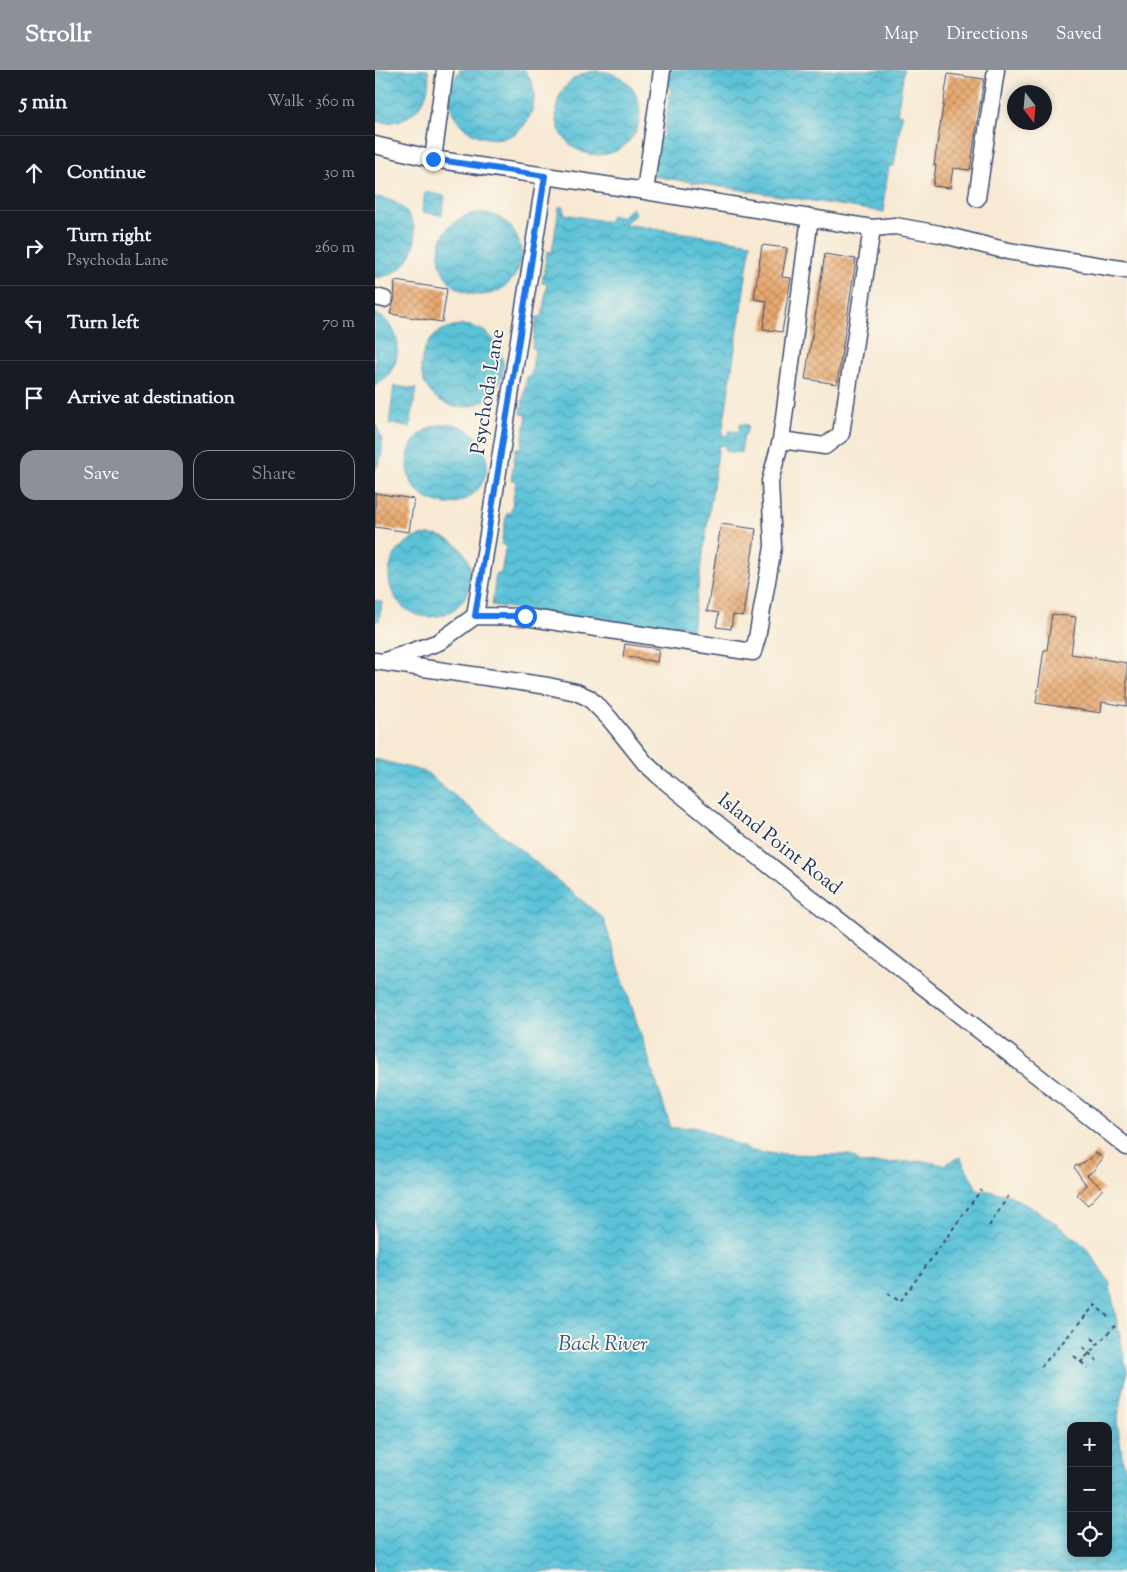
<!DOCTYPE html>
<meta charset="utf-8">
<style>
body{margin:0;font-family:"Sorts Mill Goudy",serif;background:#20242c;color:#f1f3f6}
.controls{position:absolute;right:15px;bottom:15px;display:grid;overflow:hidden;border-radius:10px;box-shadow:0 2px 8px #0003}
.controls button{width:45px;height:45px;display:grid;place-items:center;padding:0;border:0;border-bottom:1px solid #363941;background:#171b24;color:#f1f3f6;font:25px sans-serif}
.compass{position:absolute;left:632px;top:15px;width:45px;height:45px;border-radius:50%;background:#171b24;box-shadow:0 2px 8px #0003;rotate:164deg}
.stop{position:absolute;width:15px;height:15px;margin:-11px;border:4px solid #1a73e8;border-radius:50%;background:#fff}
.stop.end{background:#1a73e8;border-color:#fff;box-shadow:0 1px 5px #0008}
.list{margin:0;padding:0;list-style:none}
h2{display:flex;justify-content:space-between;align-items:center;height:65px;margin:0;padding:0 20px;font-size:21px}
h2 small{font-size:16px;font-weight:400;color:#9ea1a6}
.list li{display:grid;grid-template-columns:32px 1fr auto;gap:15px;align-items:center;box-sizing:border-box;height:75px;padding:0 20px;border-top:1px solid #363941}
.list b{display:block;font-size:19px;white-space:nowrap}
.list p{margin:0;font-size:16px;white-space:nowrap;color:#9ea1a6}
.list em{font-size:16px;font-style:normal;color:#9ea1a6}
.actions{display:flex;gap:10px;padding:15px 20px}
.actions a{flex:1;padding:11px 0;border:1px solid #8c9099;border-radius:15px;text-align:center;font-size:18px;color:#8c9099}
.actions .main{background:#8c9099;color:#fff}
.icon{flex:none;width:28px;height:28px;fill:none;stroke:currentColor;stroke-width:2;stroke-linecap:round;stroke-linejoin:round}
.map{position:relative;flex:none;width:752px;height:1502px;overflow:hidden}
header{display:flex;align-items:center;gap:30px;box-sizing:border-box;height:70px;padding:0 25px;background:#8c9099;color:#fff}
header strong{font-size:24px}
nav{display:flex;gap:28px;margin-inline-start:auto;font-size:18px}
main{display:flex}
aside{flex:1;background:#171b24}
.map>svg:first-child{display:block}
.water{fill:url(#water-waves);stroke:#3b789b;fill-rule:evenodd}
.building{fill:url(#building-cross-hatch)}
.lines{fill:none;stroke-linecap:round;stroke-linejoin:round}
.minor-casing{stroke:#3c4b70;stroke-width:19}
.path{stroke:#3c4b70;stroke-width:2;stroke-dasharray:4 4;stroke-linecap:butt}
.minor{stroke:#fff;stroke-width:16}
.route{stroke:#1a73e8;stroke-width:6}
.labels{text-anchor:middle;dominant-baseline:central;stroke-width:4;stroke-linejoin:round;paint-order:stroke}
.street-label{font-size:20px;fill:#1b2f5e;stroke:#fbf7ec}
.water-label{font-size:21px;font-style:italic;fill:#2e5b83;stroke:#fbf7ec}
</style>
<header>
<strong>Strollr</strong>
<nav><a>Map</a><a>Directions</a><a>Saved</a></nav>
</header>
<main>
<aside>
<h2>5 min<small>Walk · 360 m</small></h2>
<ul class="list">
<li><svg class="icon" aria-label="ahead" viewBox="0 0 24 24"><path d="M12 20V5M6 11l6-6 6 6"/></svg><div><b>Continue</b></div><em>30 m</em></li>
<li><svg class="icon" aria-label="right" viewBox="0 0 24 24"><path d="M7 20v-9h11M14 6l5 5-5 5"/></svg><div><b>Turn right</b><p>Psychoda Lane</p></div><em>260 m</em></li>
<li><svg class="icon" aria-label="left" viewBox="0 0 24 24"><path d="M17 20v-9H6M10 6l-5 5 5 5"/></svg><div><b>Turn left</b></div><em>70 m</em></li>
<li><svg class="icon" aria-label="arrive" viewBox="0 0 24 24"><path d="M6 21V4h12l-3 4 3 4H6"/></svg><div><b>Arrive at destination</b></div></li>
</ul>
<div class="actions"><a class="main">Save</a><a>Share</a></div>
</aside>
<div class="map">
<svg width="752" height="1502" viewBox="0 0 752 1502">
<defs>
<pattern id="water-waves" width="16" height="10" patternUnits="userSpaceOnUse" patternTransform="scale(1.25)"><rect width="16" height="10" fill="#5bc2d8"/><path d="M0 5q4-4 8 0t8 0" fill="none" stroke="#4a9eb2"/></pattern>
<pattern id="building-cross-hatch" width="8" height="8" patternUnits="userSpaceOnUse" patternTransform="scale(1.25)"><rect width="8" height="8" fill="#e9a96f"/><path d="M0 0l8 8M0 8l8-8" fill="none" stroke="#bc8a5e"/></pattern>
</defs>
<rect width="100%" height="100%" fill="#fbf7ec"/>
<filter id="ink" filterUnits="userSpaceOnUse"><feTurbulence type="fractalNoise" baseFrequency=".02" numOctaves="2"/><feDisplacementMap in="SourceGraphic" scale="10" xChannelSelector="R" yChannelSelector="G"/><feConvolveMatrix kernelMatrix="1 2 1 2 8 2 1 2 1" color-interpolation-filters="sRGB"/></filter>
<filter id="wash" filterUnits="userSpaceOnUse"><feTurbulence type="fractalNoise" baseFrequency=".0096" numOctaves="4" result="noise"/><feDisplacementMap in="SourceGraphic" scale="20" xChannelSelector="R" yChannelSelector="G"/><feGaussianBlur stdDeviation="1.12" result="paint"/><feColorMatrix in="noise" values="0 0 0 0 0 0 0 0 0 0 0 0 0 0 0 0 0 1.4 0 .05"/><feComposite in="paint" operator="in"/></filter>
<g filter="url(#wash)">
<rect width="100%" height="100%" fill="#f7e9d3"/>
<path class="water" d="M0 0H53C59 32 32 59 0 51Z
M85 0H150C158 11 161 23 158 36 144 100 43 60 85 0Z
M294 0H529L522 44 527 45 519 96H514L508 135 510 136 509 142 277 106 283 68H288L296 18 292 17Z
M181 43a42 42 0 1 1 84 0a42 42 0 1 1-84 0Z
M50 122 70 126 67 145 47 142Z
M0 127C54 131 53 202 0 208Z
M184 137H189V144L234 152 236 145 246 147 257 138 261 144 249 154 376 173 347 365 353 366 354 361 364 362 365 354 373 355 371 364H369L366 383 351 381V376L344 375 316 566 117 535 121 503 126 504 131 475 126 474 132 443H136L141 411 136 410 141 378H146L152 345 146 344 152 306H156L160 279 157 278 162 247H167L172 214 167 213 172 181 177 182Z
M64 184a41 41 0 1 1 82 0a41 41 0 1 1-82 0Z
M0 243C32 259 29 299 0 316Z
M46 296a41 41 0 1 1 82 0a41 41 0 1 1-82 0Z
M19 316 41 319 35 357 14 354Z
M32 394a40 40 0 1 1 80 0a40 40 0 1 1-80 0Z
M0 354C10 368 9 386 0 400Z
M14 506a41 41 0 1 1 82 0a41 41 0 1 1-82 0Z
M0 530 7 532 4 551H0Z
M0 689 51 702 228 848 296 1058 322 1057 377 1081 401 1084 475 1085 487 1094 549 1091 569 1095 585 1087 602 1119 634 1125 672 1147 710 1176 734 1211 752 1303 742 1351 748 1393 752 1403V1502H0ZM696 1356H733V1483H696Z"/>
<g id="blocks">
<path class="building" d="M573 4 609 9 595 100 578 98 575 118 558 116 561 95H559Z
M387 175 412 178 407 207 416 208 407 262 388 259 392 231 379 229Z
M450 184 481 189 462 314 430 309Z
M20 211 72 219 67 252 15 244 19 231Z
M0 423 39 429 34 462 0 457Z
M346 454 381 459 368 546 358 545 356 559 341 557 344 543 332 541Z
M677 544 701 547 696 584 752 593V636L727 632 726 643 661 633 669 580H672Z
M250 574 284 579 282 592 248 586Z
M720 1082 728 1088 718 1101 712 1105 728 1119 713 1135 702 1125 711 1115 699 1097 701 1095 703 1096 718 1086Z"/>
</g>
</g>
<g filter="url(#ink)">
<use href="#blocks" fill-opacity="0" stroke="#3c4b70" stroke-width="1"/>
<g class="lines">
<g class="minor-casing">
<path id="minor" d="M0 75 58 89 270 121 497 158 520 156 565 164 633 181 752 200
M58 89 70 0
M270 121 287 0
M602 128 621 0
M0 227 9 229
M406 370 450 376 466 364 497 158
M100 546 170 106
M0 591 173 616 201 622 214 628 234 648 270 693 284 706C437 833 597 952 752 1077
M10 591 64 572 100 546 150 547 378 582 382 568 398 477 395 411 406 370 435 147"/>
</g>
<path class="path" d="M614 1156 634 1125
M513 1223 525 1232 606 1120
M717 1268 723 1274
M708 1277 722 1291
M699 1286 706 1292 740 1256
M706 1292 713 1298
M666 1297 720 1235 733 1247 736 1244"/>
<use href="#minor" class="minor"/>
</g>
</g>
<g class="lines" filter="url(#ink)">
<path class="route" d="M58 89 170 106 100 546H150"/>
</g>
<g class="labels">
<g class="street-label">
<text transform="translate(114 322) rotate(-81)">Psychoda Lane</text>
<text transform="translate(404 775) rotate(38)">Island Point Road</text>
</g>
<g class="water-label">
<text x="228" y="1275">Back River</text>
</g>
</g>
</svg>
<div class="controls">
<button>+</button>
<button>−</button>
<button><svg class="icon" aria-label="locate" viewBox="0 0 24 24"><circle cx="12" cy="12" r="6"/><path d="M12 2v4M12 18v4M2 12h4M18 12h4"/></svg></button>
</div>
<svg class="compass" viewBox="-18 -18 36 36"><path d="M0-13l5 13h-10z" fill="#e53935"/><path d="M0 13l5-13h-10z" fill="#9ea1a6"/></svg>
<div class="stop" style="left:150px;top:546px"></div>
<div class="stop end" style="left:58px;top:89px"></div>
</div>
</main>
